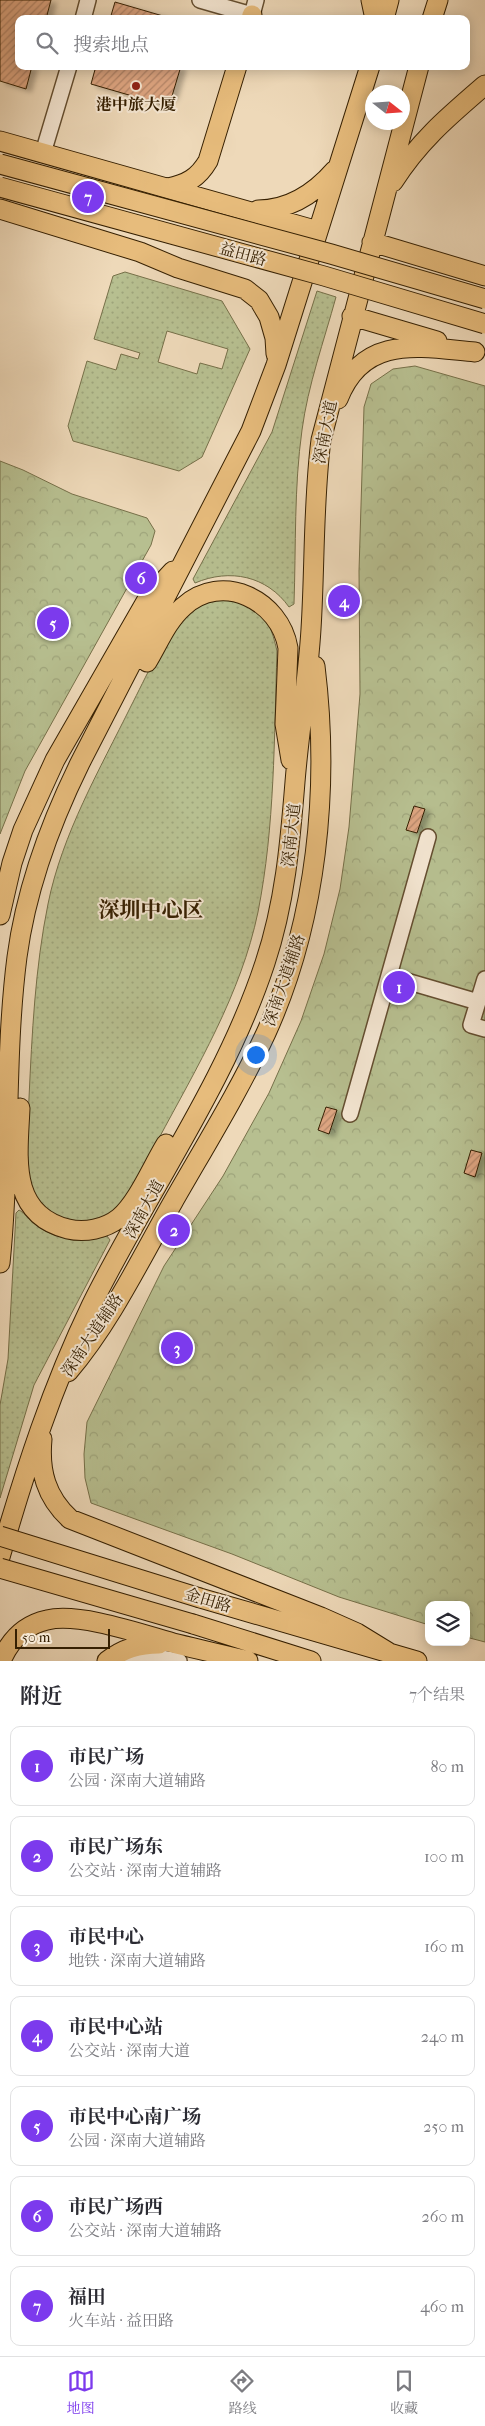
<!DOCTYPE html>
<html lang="zh">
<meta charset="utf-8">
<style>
body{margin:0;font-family:"IM FELL French Canon","Noto Serif SC",serif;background:#f2f2f3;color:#2b2b33}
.controls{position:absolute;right:15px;bottom:15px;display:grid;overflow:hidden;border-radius:10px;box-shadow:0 2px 12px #0003}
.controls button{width:45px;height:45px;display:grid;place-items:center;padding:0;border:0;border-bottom:1px solid #e1e1e2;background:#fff;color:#2b2b33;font:25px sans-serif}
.compass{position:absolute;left:365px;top:85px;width:45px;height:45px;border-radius:50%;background:#fff;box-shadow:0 2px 12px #0003;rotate:107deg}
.scale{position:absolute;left:15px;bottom:12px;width:95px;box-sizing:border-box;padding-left:5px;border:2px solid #362002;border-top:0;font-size:14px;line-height:18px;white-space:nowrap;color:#362002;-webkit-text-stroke:4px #f4e6d2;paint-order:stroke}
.you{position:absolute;left:255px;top:1054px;width:18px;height:18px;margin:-12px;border:4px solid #fff;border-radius:50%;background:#1a73e8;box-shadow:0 0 0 8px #1a73e833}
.badge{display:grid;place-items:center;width:32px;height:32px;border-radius:50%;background:#7c3aed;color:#fff;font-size:16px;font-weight:700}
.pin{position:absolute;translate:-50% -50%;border:2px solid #fff;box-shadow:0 1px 5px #0006}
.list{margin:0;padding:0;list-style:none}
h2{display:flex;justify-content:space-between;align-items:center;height:65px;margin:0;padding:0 20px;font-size:21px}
h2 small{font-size:16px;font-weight:400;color:#7c7c81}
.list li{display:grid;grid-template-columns:32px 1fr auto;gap:15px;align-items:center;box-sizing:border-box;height:80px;margin:0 10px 10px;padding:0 10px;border:1px solid #e1e1e2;border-radius:10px}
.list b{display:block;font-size:19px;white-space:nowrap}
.list p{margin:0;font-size:16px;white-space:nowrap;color:#7c7c81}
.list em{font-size:16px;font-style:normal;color:#7c7c81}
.icon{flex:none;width:28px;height:28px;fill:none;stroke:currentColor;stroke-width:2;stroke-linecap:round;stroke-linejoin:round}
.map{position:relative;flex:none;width:485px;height:1661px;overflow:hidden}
.search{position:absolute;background:#fff;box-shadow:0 2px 12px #0003;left:15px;right:15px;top:15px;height:55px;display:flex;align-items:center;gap:12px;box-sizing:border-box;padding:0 18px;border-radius:10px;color:#7c7c81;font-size:19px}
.sheet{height:695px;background:#fff}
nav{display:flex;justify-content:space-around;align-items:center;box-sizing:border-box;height:70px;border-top:1px solid #e1e1e2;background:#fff;font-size:14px;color:#7c7c81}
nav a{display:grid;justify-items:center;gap:2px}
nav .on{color:#7c3aed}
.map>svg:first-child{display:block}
.grass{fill:url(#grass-dots);stroke:#767049;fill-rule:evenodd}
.park{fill:url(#park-crowns);stroke:#767049}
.building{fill:url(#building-hatch);stroke:#362002;filter:url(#shadow)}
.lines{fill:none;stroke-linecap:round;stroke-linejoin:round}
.minor-casing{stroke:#644e30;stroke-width:18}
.major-casing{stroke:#362002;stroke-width:21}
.minor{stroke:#f4e6d2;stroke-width:15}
.major{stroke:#e7bc7c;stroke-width:19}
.major-bridge-casing{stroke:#362002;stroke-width:21;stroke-linecap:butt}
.major-bridge{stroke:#e7bc7c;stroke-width:19}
.poi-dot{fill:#8f2418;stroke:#f4e6d2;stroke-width:2}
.labels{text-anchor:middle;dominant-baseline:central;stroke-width:4;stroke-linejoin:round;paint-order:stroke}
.poi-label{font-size:16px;font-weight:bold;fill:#362002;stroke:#f4e6d2}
.street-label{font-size:16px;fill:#362002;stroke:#f4e6d2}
.district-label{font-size:21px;font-weight:bold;fill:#362002;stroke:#f4e6d2}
</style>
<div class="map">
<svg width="485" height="1661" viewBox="0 0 485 1661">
<defs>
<pattern id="grass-dots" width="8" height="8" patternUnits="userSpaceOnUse" patternTransform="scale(1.25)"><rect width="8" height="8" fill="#b7bf90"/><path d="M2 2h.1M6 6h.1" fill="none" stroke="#9ea47b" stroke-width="1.8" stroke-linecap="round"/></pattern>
<pattern id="park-crowns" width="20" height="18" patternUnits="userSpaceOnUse" patternTransform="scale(1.25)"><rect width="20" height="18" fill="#b7bf90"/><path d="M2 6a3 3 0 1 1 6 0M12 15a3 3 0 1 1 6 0" fill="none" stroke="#9ea47b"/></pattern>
<pattern id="building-hatch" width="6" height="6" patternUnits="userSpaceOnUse" patternTransform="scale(1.25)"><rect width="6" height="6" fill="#dca480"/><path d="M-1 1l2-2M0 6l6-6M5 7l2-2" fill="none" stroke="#b38567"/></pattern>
<filter id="shadow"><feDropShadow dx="5.5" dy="3" stdDeviation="2.5" flood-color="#0004"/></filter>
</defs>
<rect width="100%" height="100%" fill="#eed9b9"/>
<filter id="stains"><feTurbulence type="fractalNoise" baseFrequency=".004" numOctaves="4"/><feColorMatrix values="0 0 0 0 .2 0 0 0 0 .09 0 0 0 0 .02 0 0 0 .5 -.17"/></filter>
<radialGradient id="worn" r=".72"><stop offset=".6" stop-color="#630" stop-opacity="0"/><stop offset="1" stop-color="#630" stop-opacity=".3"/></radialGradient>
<path class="grass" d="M125 272 222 301 250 349 202 457 179 471 73 441 68 426 87 361 116 370 121 354 138 359 140 353 94 339 113 276ZM167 331 228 349 222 369 200 363 197 374 158 362Z
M317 291 336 297C324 341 308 385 302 430 294 487 296 546 294 604L289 607C267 576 230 568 195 583L193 579 272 432Z
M215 599C257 604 267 607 277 651 274 738 275 826 258 912 241 994 197 1067 158 1140 146 1162 132 1198 112 1213 90 1231 49 1221 34 1198 19 1174 28 1126 29 1098 32 1034 35 968 48 904 62 834 100 769 131 706 144 681 166 632 185 613 193 605 205 603 215 599Z
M19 1210C25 1213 30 1220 36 1225 58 1241 82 1242 107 1236L110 1240 34 1385 0 1498V1405L8 1359 16 1213Z"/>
<path class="park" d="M415 366 485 386V1642L466 1637V1605H429V1625L339 1597 232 1554 91 1503 85 1478 84 1454 87 1422 164 1266 223 1176 269 1093 301 1021 324 954 340 889 349 827 360 694 359 571 364 407 371 384 393 369Z
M0 461 23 470 72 494 147 518 155 531 151 545 25 771 0 834Z"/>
<path class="building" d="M0 0H51L46 19H19V66H32L26 89 0 81Z
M115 2 163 16V19H110Z
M96 66H181L172 96 160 104 91 84Z
M414 806 425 809 417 833 406 830Z
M326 1107 337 1110 329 1134 318 1130Z
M471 1150 482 1153 475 1177 464 1173Z"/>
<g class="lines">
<g class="minor-casing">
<path id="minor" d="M200 0 252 15 256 0
M83 19 88 0
M43 153 69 66
M389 976 478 1002
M485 979 471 1025 485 1029
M350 1114 428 837
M132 1661 155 1657 179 1661"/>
</g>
<g class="major-casing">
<path id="major" d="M371 0 375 19
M251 19 252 15
M384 19 389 0
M432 19 438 0
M0 141 318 231
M393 182C419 141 449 116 485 85
M168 188C187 184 198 178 208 161L237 66
M0 209 140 252 178 268 245 289 259 300 269 317 275 338 276 354
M258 210C290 210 315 193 335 170
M372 242 485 276
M352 316 437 341
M338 399C363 334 419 347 475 352
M147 662C158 644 167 621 183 607 222 571 280 600 288 648L285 724 291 760
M0 915 12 863 23 830 55 760 148 598 173 571
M20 1108C18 1156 8 1214 68 1229 85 1233 105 1229 119 1218 138 1202 153 1165 166 1144
M0 1263C11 1161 4 1058 17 957 26 889 50 824 80 763L251 431 276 365 370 66
M68 1372C111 1321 140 1260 173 1202 205 1146 239 1091 266 1033 317 921 330 788 315 666
M42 1439C39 1471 46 1497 70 1519L321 1617 357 1633 388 1652
M0 1557C25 1471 52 1387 91 1306 147 1192 225 1085 265 963 285 903 290 844 295 782 299 731 308 680 311 629 315 566 313 502 321 440L419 66
M200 1598 417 1661
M193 1624 311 1661
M1 1661C10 1640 24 1625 47 1620 80 1612 144 1635 177 1644 201 1650 224 1655 248 1661
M107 1661C123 1649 138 1644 159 1644"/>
</g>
<use href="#minor" class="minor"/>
<use href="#major" class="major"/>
<g class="major-bridge-casing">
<path id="major-bridge" d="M0 164 331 254 485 299
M0 187 324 276 485 324
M0 1536 200 1598
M0 1568 193 1624"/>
</g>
<use href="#major-bridge" class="major-bridge"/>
</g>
<circle class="poi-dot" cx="136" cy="86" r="5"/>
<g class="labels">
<g class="poi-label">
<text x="136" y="104">港中旅大厦</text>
</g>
<g class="street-label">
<text transform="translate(243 254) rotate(15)">益田路</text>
<text transform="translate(325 432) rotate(-79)">深南大道</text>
<text transform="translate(291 835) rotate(-84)">深南大道</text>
<text transform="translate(284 980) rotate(-71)">深南大道辅路</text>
<text transform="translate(144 1209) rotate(-61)">深南大道</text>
<text transform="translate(92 1335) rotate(-56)">深南大道辅路</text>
<text transform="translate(208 1600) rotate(17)">金田路</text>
</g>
<g class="district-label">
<text x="151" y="910">深圳中心区</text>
</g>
</g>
<rect width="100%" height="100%" filter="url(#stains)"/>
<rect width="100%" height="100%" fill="url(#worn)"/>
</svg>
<div class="controls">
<button><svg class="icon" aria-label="layers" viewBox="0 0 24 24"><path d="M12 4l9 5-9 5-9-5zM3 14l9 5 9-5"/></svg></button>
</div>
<svg class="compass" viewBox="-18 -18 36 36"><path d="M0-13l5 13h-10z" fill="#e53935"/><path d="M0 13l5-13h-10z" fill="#7c7c81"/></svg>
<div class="scale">50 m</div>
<div class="you"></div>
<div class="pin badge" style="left:399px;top:987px">1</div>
<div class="pin badge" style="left:174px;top:1230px">2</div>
<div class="pin badge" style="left:177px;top:1348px">3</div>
<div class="pin badge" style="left:344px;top:601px">4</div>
<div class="pin badge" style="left:53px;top:623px">5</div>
<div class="pin badge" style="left:141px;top:578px">6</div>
<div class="pin badge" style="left:88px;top:197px">7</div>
<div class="search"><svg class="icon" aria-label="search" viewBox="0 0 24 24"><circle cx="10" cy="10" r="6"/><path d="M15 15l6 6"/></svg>搜索地点</div>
</div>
<section class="sheet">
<h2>附近<small>7个结果</small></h2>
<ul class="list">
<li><span class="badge">1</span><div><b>市民广场</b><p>公园 · 深南大道辅路</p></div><em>80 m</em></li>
<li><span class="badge">2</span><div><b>市民广场东</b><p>公交站 · 深南大道辅路</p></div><em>100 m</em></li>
<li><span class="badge">3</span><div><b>市民中心</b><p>地铁 · 深南大道辅路</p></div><em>160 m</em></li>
<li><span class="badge">4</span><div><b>市民中心站</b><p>公交站 · 深南大道</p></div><em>240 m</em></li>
<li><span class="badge">5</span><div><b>市民中心南广场</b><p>公园 · 深南大道辅路</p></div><em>250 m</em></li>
<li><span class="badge">6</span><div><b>市民广场西</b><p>公交站 · 深南大道辅路</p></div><em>260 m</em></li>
<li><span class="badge">7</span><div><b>福田</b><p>火车站 · 益田路</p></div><em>460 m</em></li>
</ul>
</section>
<nav>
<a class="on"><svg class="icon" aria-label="map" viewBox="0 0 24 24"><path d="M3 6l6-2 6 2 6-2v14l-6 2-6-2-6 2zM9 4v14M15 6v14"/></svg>地图</a>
<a><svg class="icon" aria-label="directions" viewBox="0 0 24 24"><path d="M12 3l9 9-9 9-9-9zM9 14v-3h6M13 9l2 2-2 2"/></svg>路线</a>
<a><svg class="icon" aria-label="saved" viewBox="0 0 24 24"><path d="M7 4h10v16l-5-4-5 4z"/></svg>收藏</a>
</nav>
